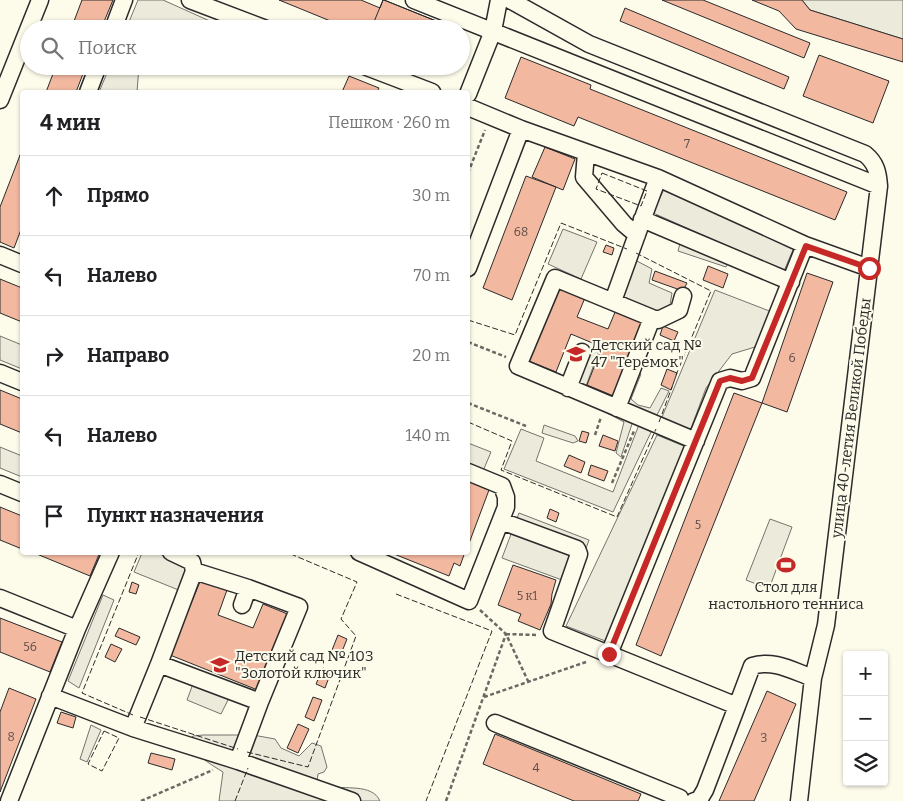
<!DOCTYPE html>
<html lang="ru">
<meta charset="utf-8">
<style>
body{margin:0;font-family:Bitter,serif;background:#f2f2f2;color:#202124}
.controls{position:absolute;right:15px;bottom:15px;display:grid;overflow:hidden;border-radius:5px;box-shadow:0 1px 4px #0004}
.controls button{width:45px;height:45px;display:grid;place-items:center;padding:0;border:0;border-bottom:1px solid #e0e0e0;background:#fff;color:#202124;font:25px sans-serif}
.stop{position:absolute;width:15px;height:15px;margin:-11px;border:4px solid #c62828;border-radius:50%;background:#fff}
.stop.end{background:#c62828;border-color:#fff;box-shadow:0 1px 5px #0008}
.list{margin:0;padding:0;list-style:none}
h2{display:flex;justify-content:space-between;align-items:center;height:65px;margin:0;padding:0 20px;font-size:21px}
h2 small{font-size:16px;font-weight:400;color:#757577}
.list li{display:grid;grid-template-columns:32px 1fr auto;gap:15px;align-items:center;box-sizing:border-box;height:80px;padding:0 20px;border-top:1px solid #e0e0e0}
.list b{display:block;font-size:19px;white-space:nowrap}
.list em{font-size:16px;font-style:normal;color:#757577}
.icon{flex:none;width:28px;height:28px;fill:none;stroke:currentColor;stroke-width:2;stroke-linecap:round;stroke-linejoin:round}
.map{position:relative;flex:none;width:903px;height:801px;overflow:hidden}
.search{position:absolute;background:#fff;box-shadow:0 1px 4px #0004;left:20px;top:20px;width:450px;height:55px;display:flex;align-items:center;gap:12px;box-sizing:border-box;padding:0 18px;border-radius:28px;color:#757577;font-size:19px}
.panel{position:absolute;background:#fff;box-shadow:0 1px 4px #0004;left:20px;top:90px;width:450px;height:465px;border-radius:5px}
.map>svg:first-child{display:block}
.green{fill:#ecebdb;stroke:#74746e}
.parking{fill:#eceadb;stroke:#74746e}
.building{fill:#f2b8a0;stroke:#2b2b2b}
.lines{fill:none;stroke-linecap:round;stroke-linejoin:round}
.minor-casing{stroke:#2b2b2b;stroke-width:19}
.path{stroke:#6a6964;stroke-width:2.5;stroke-dasharray:4 2.5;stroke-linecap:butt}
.minor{stroke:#fdfbea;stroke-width:16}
.fence{stroke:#2b2b2b;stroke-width:1;stroke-dasharray:6 2.5;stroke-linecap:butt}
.route{stroke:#c62828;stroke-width:6}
.labels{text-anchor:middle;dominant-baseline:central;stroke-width:4;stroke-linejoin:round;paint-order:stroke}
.number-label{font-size:12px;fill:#5d4e48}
.poi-label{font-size:15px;fill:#2b2b2b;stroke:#fdfbea;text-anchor:start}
.street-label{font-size:15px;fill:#2b2b2b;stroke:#fdfbea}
</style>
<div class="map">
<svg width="903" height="801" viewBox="0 0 903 801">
<rect width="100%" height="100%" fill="#fdfbea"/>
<path class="green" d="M802 0H903V39L810 10Z
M563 229 597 242 581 279 548 264Z
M635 260 652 269 649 283 672 293 670 305 658 313 622 297Z
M592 349 599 351 586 386 618 399 580 388 579 382Z
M636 370 641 374 631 399 638 405 650 408 661 388 669 391 657 415 631 407 627 401Z
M607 407 634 418 621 457 616 453 624 422 605 412Z
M640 422 653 428 613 512 504 469 521 429 544 438 536 461 613 492Z
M544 425 575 436 578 441 573 443 542 433Z
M468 443 491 452 483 471 468 465Z
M770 519 792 527 769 589 746 580Z
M142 553H160L182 562 189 577 181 591 134 572Z
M194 681 230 696 221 714 187 700Z
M203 735H253L275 739 281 748 299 756 312 743 321 746 327 767 324 772 318 774 317 781C320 783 324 785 328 786 344 790 372 783 380 801H219L223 772C210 764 195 755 188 741L193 736Z"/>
<path class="parking" d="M138 0H163L212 22 209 29H126Z
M110 66H139L137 92H99Z
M664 189 795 245 784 271 653 213Z
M681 240 730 260 726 267 678 251Z
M715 290 772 312 755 347 732 354 706 388 690 431 662 417Z
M0 336 22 345V369L0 360Z
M657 435 686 447 608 642 566 626Z
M0 447 22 456V477L0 468Z
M519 513 589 540 573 584 502 558Z
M103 595 114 600 79 688 68 681Z
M91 725 101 730 87 762 80 759Z"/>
<path class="building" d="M82 0H113L101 29H71Z
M279 0H361L380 8 383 0H384L456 29H350Z
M383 0H384L456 29H371Z
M662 0H703L810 43 804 58Z
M752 0H802L810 10 903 39V62L796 29 779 11Z
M625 8 789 77 784 89 620 21Z
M819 55 889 81 873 123 803 96Z
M521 57 591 85 590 89 847 192 835 220 578 117 574 126 505 98Z
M56 66H86L76 92H46Z
M349 76 379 88 377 92H342Z
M545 147 575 159 563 190 532 177Z
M22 150V227L14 248 0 242V207Z
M526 176 556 187 512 300 483 288Z
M606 245 614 248 612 255 603 252Z
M708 266 728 274 723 288 703 280Z
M655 271 687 283 683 291 652 280Z
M807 273 833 282 787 412 762 403Z
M0 279 22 288V322L0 313Z
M558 282 587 293 577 317 608 329 618 305 648 317 616 397 587 385 602 347 571 334 556 372 526 360Z
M663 326 678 332 674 341 660 335Z
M667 369 677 373 671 390 661 385Z
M0 390 22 399V433L0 424Z
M734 393 762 403 661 656 636 645Z
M582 431 589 433 586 443 579 441Z
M603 435 618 441 615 451 599 446Z
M569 455 585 462 581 473 564 466Z
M591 465 608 471 604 481 588 475Z
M468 481 489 490 468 546Z
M0 507 22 516V549L0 540Z
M550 509 559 513 556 522 547 518Z
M32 552H100L90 576Z
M389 552H465L460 566 454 563 449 576Z
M513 565 556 580 552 594 551 604 540 630 518 621 521 614 498 605Z
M201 579 227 590 218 615 253 628 263 604 290 615 260 691 170 655Z
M132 582 139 585 136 594 129 592Z
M0 618 62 642 50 672 0 652Z
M119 628 140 637 136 645 115 636Z
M338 635 347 639 339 659 330 655Z
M111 644 122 649 115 662 105 657Z
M323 668 331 672 325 688 316 684Z
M9 688 36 699 0 792V712Z
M767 691 796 704 754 801H719Z
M313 697 322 700 314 721 305 717Z
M61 712 76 717 73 728 57 723Z
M298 724 309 729 298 753 287 748Z
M495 734 641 794 638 801H574L483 764Z
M151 753 175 759 172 770 148 763Z"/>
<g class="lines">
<g class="minor-casing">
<path id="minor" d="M190 0 266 29
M414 0 879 186
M510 0 589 44 865 154C876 163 878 172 879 186L826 625 813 678 799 801
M113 29 124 0
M364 66 432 92
M88 92 98 66
M468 94 493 31 499 0
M0 100 40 0
M468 107 521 129 658 178 805 245 869 268
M586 153 584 177 624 224 637 235
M642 219 791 282
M0 255 22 264
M468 268 521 129
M613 301C628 260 642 219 658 178
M652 318 658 320 679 310 683 296
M0 373 22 382
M568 388 582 352
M617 408 652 318 555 278 518 366 696 441
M0 484 22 493
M501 521 577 549 579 554 552 631 737 706 752 666C773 659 793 671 813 678
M171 552 192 562 194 571 159 664 260 702
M359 552 469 601 506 507V497L502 486 468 472
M194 571 248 588 299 607 260 702 238 761
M0 598 77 629 111 552
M242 605 248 588
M609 654 720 381 730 378 742 381 752 378 805 245
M50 696 133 728 238 761 352 801
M495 723 680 798
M133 728 159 664
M9 801 77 629
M694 801 699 800 705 790 737 706"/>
</g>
<path class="path" d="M468 173 485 130
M468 342 506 357
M468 403 526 426
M595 435 601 417
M612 483 634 431
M480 610 506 634 528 681
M506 634 537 635
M484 697 586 662
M141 801 213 770
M446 801 506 634"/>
<use href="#minor" class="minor"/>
<path class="fence" d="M602 173 647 191 641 206 596 189Z
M636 253 711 291 676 375
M468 320 515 335 561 223 627 249
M468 422 512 441 501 470 617 517 656 429
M659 422 672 387
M396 594 492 631 426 801
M133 715 82 693 139 552
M140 717 238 749
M104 731 119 738 102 771 88 764Z
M247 752 308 767 356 636 341 619 357 582 286 552
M235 801 248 768"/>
</g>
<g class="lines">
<path class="route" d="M609 654 720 381 730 378 742 381 752 378 806 246 869 268"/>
</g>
<defs>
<g id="school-bare" transform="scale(1.5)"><path d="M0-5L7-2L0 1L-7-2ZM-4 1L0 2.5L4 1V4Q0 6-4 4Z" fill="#c62828" stroke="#fdfbea" stroke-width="2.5" paint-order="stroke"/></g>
<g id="stadium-bare" transform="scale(1.5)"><path d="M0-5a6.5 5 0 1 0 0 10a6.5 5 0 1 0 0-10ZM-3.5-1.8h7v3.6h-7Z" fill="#c62828" stroke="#fdfbea" stroke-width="2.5" paint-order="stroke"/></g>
</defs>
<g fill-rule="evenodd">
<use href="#school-bare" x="576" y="354"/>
<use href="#stadium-bare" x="786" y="565"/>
<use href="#school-bare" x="220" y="665"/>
</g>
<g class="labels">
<g class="number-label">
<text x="687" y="144">7</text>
<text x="521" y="232">68</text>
<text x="792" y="358">6</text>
<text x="698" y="525">5</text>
<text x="527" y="596">5 к1</text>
<text x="30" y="647">56</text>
<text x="11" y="737">8</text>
<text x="764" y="738">3</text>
<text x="536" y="768">4</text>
</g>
<g class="poi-label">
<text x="591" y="345">Детский сад №<tspan x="591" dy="17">47 "Теремок"</tspan></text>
<text x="786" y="587" text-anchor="middle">Стол для<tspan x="786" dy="17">настольного тенниса</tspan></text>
<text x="235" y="656">Детский сад № 103<tspan x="235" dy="17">"Золотой ключик"</tspan></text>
</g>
<g class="street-label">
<text transform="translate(851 418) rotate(-83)">улица 40-летия Великой Победы</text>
</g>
</g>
</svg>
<div class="controls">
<button>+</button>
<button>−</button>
<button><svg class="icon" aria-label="layers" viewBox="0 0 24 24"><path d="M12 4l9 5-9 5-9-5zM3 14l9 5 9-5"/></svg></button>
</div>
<div class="stop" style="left:869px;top:268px"></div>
<div class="stop end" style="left:609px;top:654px"></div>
<div class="search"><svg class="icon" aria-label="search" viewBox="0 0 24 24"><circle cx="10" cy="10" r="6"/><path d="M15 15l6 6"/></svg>Поиск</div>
<section class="panel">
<h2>4 мин<small>Пешком · 260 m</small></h2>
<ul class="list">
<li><svg class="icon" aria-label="ahead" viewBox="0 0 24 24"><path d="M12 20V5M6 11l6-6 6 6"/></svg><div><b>Прямо</b></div><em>30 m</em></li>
<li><svg class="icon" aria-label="left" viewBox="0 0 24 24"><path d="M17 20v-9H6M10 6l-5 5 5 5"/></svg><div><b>Налево</b></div><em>70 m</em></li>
<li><svg class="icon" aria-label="right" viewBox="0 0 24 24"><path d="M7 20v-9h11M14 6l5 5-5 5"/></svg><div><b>Направо</b></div><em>20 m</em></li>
<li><svg class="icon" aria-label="left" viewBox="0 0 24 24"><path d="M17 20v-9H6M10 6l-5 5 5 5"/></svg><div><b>Налево</b></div><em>140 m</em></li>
<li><svg class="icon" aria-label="arrive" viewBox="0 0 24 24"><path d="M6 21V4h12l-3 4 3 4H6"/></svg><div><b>Пункт назначения</b></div></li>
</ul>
</section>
</div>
